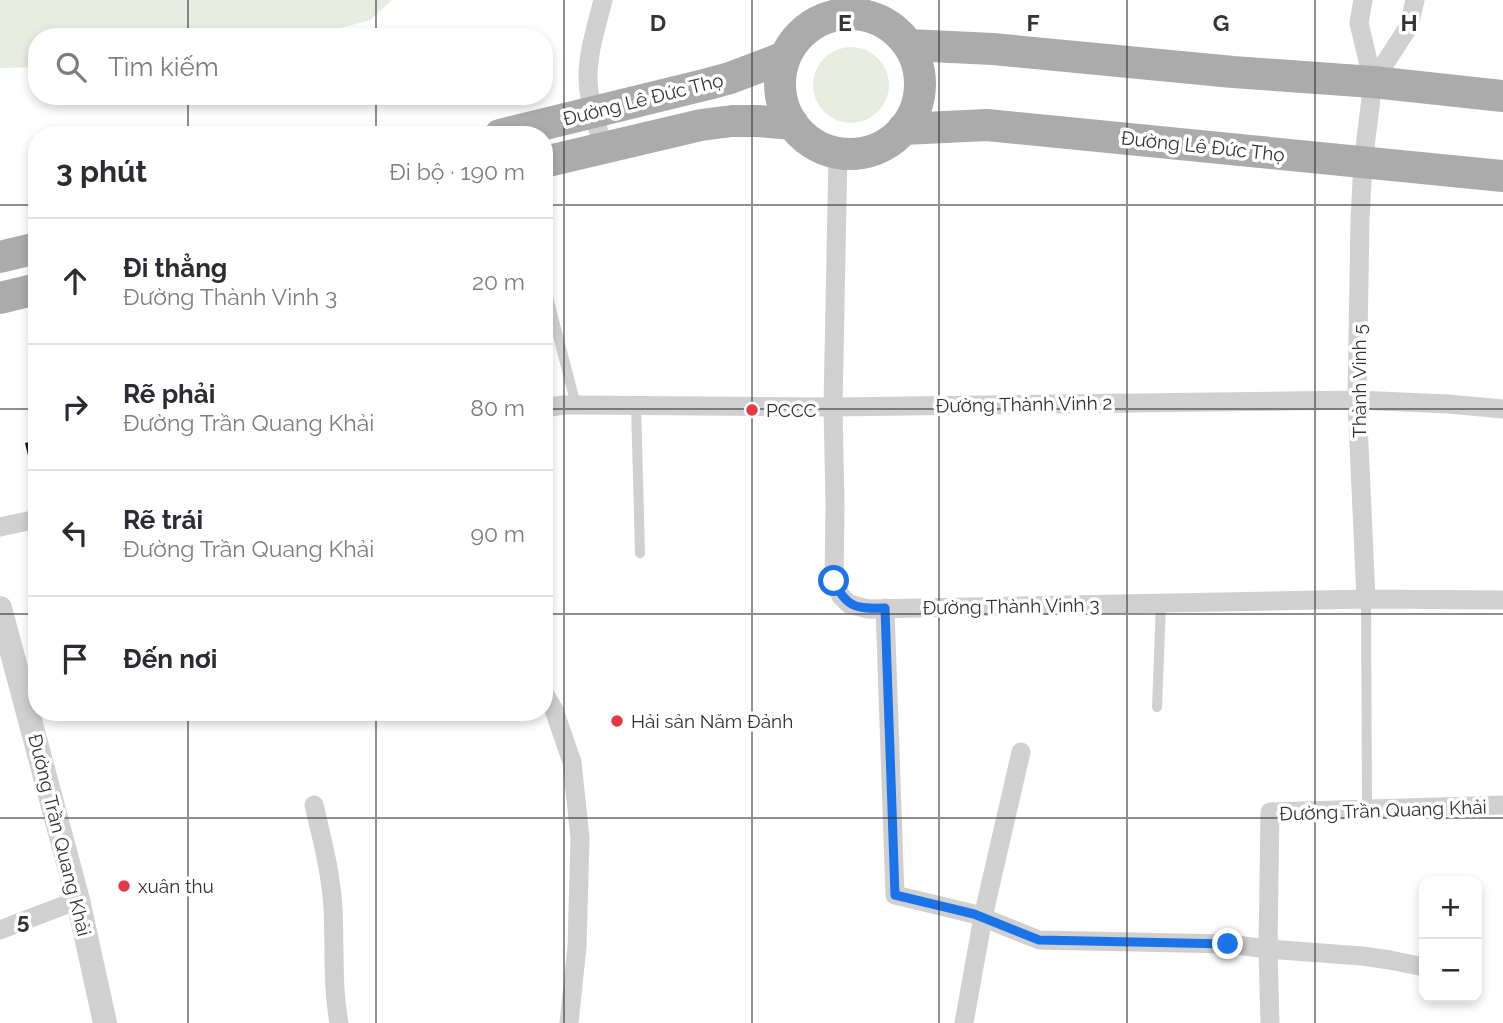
<!DOCTYPE html>
<html lang="vi">
<meta charset="utf-8">
<style>
body{margin:0;font-family:Raleway,sans-serif;background:#f2f2f3;color:#2b2b33}
.controls{position:absolute;right:21px;bottom:21px;display:grid;overflow:hidden;border-radius:14px;box-shadow:0 4px 10px #0003}
.controls button{width:63px;height:63px;display:grid;place-items:center;padding:0;border:0;border-bottom:2px solid #e1e1e2;background:#fff;color:#2b2b33;font:35px sans-serif}
.stop{position:absolute;width:21px;height:21px;margin:-16px;border:5px solid #1a73e8;border-radius:50%;background:#fff}
.stop.end{background:#1a73e8;border-color:#fff;box-shadow:0 2px 7px #0008}
.list{margin:0;padding:0;list-style:none}
h2{display:flex;justify-content:space-between;align-items:center;height:91px;margin:0;padding:0 28px;font-size:30px}
h2 small{font-size:23px;font-weight:400;color:#7c7c81}
.list li{display:grid;grid-template-columns:46px 1fr auto;gap:21px;align-items:center;box-sizing:border-box;height:126px;padding:0 28px;border-top:2px solid #e1e1e2}
.list b{display:block;font-size:26px;white-space:nowrap}
.list p{margin:0;font-size:23px;white-space:nowrap;color:#7c7c81}
.list em{font-size:23px;font-style:normal;color:#7c7c81}
.icon{flex:none;width:38px;height:38px;fill:none;stroke:currentColor;stroke-width:2;stroke-linecap:round;stroke-linejoin:round}
.map{position:relative;flex:none;width:1503px;height:1023px;overflow:hidden}
.search{position:absolute;background:#fff;box-shadow:0 4px 10px #0003;left:28px;top:28px;width:525px;height:77px;display:flex;align-items:center;gap:18px;box-sizing:border-box;padding:0 24px;border-radius:28px;color:#7c7c81;font-size:26px}
.panel{position:absolute;background:#fff;box-shadow:0 4px 10px #0003;left:28px;top:126px;width:525px;height:595px;border-radius:28px}
.map>svg:first-child{display:block}
.green{fill:#e6ecdf}
.building{fill:#1a1a1a}
.lines{fill:none;stroke-linecap:round;stroke-linejoin:round}
.service{stroke:#d0d0d0;stroke-width:10}
.minor{stroke:#d0d0d0;stroke-width:19}
.tertiary{stroke:#d0d0d0;stroke-width:24}
.secondary{stroke:#bdbdbd;stroke-width:28}
.primary{stroke:#ababab;stroke-width:32}
.route{stroke:#1a73e8;stroke-width:9}
.grid{fill:none;stroke:#333;stroke-width:2;stroke-opacity:0.55}
.poi-dot{fill:#e63946;stroke:#fff;stroke-width:2.5}
.labels{text-anchor:middle;dominant-baseline:central;stroke-width:7;stroke-linejoin:round;paint-order:stroke}
.street-label{font-size:19px;fill:#333;stroke:#fff}
.poi-label{font-size:19px;fill:#333;stroke:#fff;text-anchor:start}
.grid-label{font-size:23px;text-anchor:middle;font-weight:bold;fill:#333;stroke:#fff;stroke-width:7;stroke-linejoin:round;paint-order:stroke}
</style>
<div class="map">
<svg width="1503" height="1023" viewBox="0 0 1503 1023">
<rect width="100%" height="100%" fill="#fff"/>
<path class="green" d="M0 0H392L370 20 308 37H37V67L0 68Z
M813 85a38 38 0 1 1 76 0a38 38 0 1 1-76 0Z"/>
<path class="building" d="M37 440V489H36L25 443Z"/>
<g class="lines">
<path class="service" d="M544 282 576 405
M636 405 640 553
M1366 599 1367 809
M1157 707 1161 603"/>
<path class="minor" d="M603 0C597 25 588 51 588 77 588 100 597 124 603 147
M1363 0 1359 23 1373 82 1363 163 1360 219 1357 400 1366 599
M1373 82 1409 26 1415 0
M838 153 833 407 835 505 834 581 841 596 849 604 868 609 1366 599 1503 600
M544 408 563 405H576L833 407 1357 400 1448 404 1503 409
M0 527 37 519
M885 608 895 895 974 914 1039 940 1228 944 1268 949 1362 956 1390 960 1424 967
M544 693 554 710 572 762 580 838 577 947 569 1023
M314 805C322 839 331 873 333 908 335 946 332 985 339 1023
M0 930 78 900
M964 1023 983 917 1021 752
M1270 1023 1268 949 1270 812 1503 805"/>
<path class="tertiary" d="M0 608 78 900 105 1023"/>
<path class="secondary" d="M853 14 856 0"/>
<path class="primary" d="M780 84a70 70 0 1 1 140 0a70 70 0 1 1-140 0Z
M909 45 993 49 1233 72 1373 82 1503 96
M903 129 987 125 1503 176
M500 135 708 84 730 78 785 57
M544 162 701 125 732 121H758L793 124
M0 257 37 248
M0 298 37 289"/>
</g>
<g class="lines">
<path class="route" d="M834 581C846 608 857 609 885 608L895 895 974 914 1039 940 1228 944"/>
</g>
<path class="grid" d="M188 0V37M376 0V37M564 0V1023M752 0V1023M939 0V1023M1127 0V1023M1315 0V1023M188 96V135M376 96V135M0 205H37M544 205H1503M0 409H37M544 409H1503M0 614H37M544 614H1503M188 712V1023M376 712V1023M0 818H1503"/>
<g class="poi-dot">
<circle cx="752" cy="410" r="7"/>
<circle cx="617" cy="721" r="7"/>
<circle cx="124" cy="886" r="7"/>
</g>
<g class="labels">
<g class="street-label">
<text transform="translate(643 99) rotate(-14)">Đường Lê Đức Thọ</text>
<text transform="translate(1203 146) rotate(6)">Đường Lê Đức Thọ</text>
<text transform="translate(1359 381) rotate(-90)">Thành Vinh 5</text>
<text transform="translate(1024 404) rotate(-1)">Đường Thành Vinh 2</text>
<text transform="translate(1011 606) rotate(-1)">Đường Thành Vinh 3</text>
<text transform="translate(1383 810) rotate(-2)">Đường Trần Quang Khải</text>
<text transform="translate(60 835) rotate(76)">Đường Trần Quang Khải</text>
</g>
<g class="poi-label">
<text x="766" y="410">PCCC</text>
<text x="631" y="721">Hải sản Năm Đảnh</text>
<text x="138" y="886">xuân thu</text>
</g>
</g>
<g class="grid-label">
<text x="658" y="31">D</text>
<text x="845" y="31">E</text>
<text x="1033" y="31">F</text>
<text x="1221" y="31">G</text>
<text x="1409" y="31">H</text>
<text x="23" y="929">5</text>
</g>
</svg>
<div class="controls">
<button>+</button>
<button>−</button>
</div>
<div class="stop" style="left:834px;top:581px"></div>
<div class="stop end" style="left:1228px;top:944px"></div>
<div class="search"><svg class="icon" aria-label="search" viewBox="0 0 24 24"><circle cx="10" cy="10" r="6"/><path d="M15 15l6 6"/></svg>Tìm kiếm</div>
<section class="panel">
<h2>3 phút<small>Đi bộ · 190 m</small></h2>
<ul class="list">
<li><svg class="icon" aria-label="ahead" viewBox="0 0 24 24"><path d="M12 20V5M6 11l6-6 6 6"/></svg><div><b>Đi thẳng</b><p>Đường Thành Vinh 3</p></div><em>20 m</em></li>
<li><svg class="icon" aria-label="right" viewBox="0 0 24 24"><path d="M7 20v-9h11M14 6l5 5-5 5"/></svg><div><b>Rẽ phải</b><p>Đường Trần Quang Khải</p></div><em>80 m</em></li>
<li><svg class="icon" aria-label="left" viewBox="0 0 24 24"><path d="M17 20v-9H6M10 6l-5 5 5 5"/></svg><div><b>Rẽ trái</b><p>Đường Trần Quang Khải</p></div><em>90 m</em></li>
<li><svg class="icon" aria-label="arrive" viewBox="0 0 24 24"><path d="M6 21V4h12l-3 4 3 4H6"/></svg><div><b>Đến nơi</b></div></li>
</ul>
</section>
</div>
